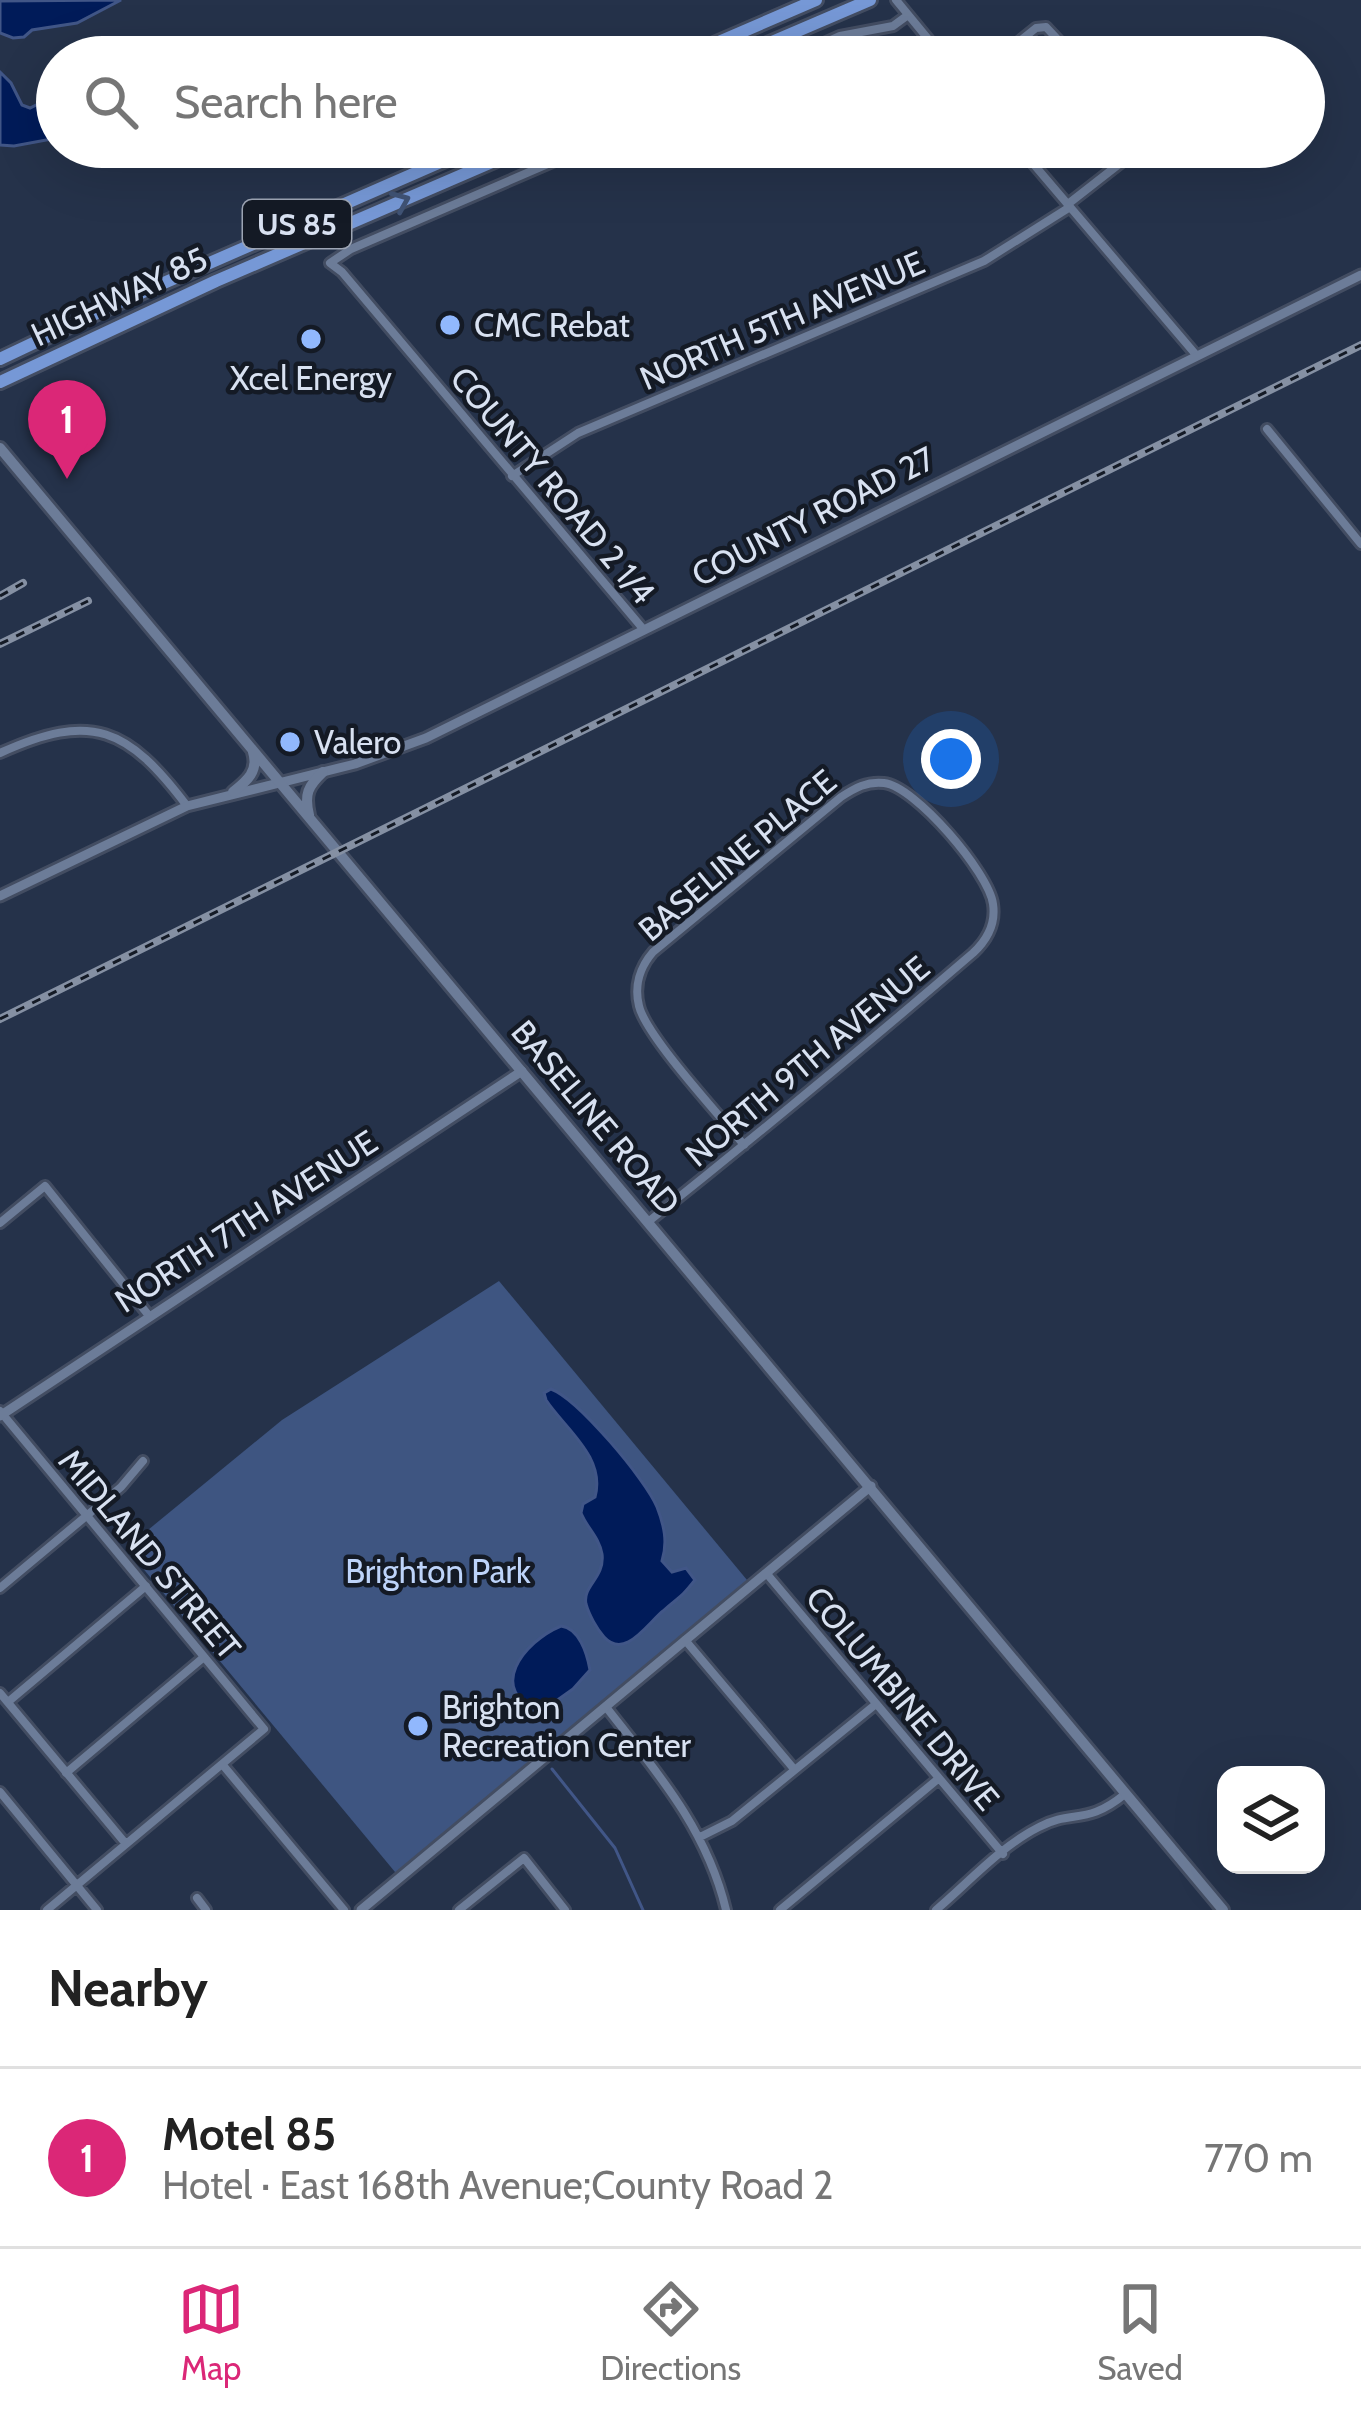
<!DOCTYPE html>
<meta charset="utf-8">
<style>
body{margin:0;font-family:Cabin,sans-serif;background:#f2f2f2;color:#222}
.controls{position:absolute;right:36px;bottom:36px;display:grid;overflow:hidden;border-radius:24px;box-shadow:0 12px 48px #0002}
.controls button{width:108px;height:108px;display:grid;place-items:center;padding:0;border:0;border-bottom:3px solid #e0e0e0;background:#fff;color:#222;font:60px sans-serif}
.you{position:absolute;left:951px;top:759px;width:42px;height:42px;margin:-30px;border:9px solid #fff;border-radius:50%;background:#1a73e8;box-shadow:0 0 0 18px #1a73e833}
.badge{display:grid;place-items:center;width:78px;height:78px;border-radius:50%;background:#db2777;color:#fff;font-size:39px;font-weight:700}
.pin{position:absolute;translate:-50% -99px;filter:drop-shadow(0 3px 6px #0008)}
.pin::after{content:'';position:absolute;top:63px;width:42px;height:36px;background:inherit;clip-path:polygon(0 0,100% 0,50% 100%)}
.list{margin:0;padding:0;list-style:none}
h2{display:flex;justify-content:space-between;align-items:center;height:156px;margin:0;padding:0 48px;font-size:51px}
h2 small{font-size:39px;font-weight:400;color:#767676}
.list li{display:grid;grid-template-columns:78px 1fr auto;gap:36px;align-items:center;box-sizing:border-box;height:180px;padding:0 48px;border-top:3px solid #e0e0e0}
.list b{display:block;font-size:45px;white-space:nowrap}
.list p{margin:0;font-size:39px;white-space:nowrap;color:#767676}
.list em{font-size:39px;font-style:normal;color:#767676}
.icon{flex:none;width:66px;height:66px;fill:none;stroke:currentColor;stroke-width:2;stroke-linecap:round;stroke-linejoin:round}
.map{position:relative;flex:none;width:1361px;height:1910px;overflow:hidden}
.search{position:absolute;background:#fff;box-shadow:0 12px 48px #0002;left:36px;right:36px;top:36px;height:132px;display:flex;align-items:center;gap:30px;box-sizing:border-box;padding:0 42px;border-radius:66px;color:#767676;font-size:45px}
.sheet{height:336px;background:#fff}
nav{display:flex;justify-content:space-around;align-items:center;box-sizing:border-box;height:168px;border-top:3px solid #e0e0e0;background:#fff;font-size:33px;color:#767676}
nav a{display:grid;justify-items:center;gap:6px}
nav .on{color:#db2777}
.map>svg:first-child{display:block}
.green{fill:#3e5581}
.water{fill:#001b59;stroke:#415687;stroke-width:3}
.lines{fill:none;stroke-linecap:round;stroke-linejoin:round}
.stream{stroke:#415687;stroke-width:3}
.minor-casing{stroke:#434d62;stroke-width:14}
.tertiary-casing{stroke:#434d62;stroke-width:15}
.secondary-casing{stroke:#434d62;stroke-width:16}
.trunk-casing{stroke:#434d62;stroke-width:18}
.minor{stroke:#6c7c98;stroke-width:8}
.tertiary{stroke:#6c7c98;stroke-width:9}
.secondary{stroke:#6c7c98;stroke-width:10}
.trunk{stroke:#7698d6;stroke-width:12}
.rail-casing{stroke:#8590a3;stroke-width:8}
.rail{stroke:#141a25;stroke-width:3;stroke-dasharray:9;stroke-linecap:butt}
.oneway{stroke:#405375}
.poi-dot{fill:#91b8fd;stroke:#141a25;stroke-width:4.5}
.labels{text-anchor:middle;dominant-baseline:central;stroke-width:9;stroke-linejoin:round;paint-order:stroke}
.shield{fill:#141a25;stroke:#9da5b4;stroke-width:3}
.shield-label{font-size:30px;font-weight:bold;fill:#d8e1f1}
.street-label{font-size:33px;fill:#d8e1f1;stroke:#141a25}
.poi-label{font-size:33px;fill:#d8e1f1;stroke:#141a25;text-anchor:start}
.park-label{font-size:33px;fill:#bed4fa;stroke:#141a25}
</style>
<div class="map">
<svg width="1361" height="1910" viewBox="0 0 1361 1910">
<rect width="100%" height="100%" fill="#25324a"/>
<path class="green" d="M499 1281 752 1586 400 1878 126 1548 282 1420Z"/>
<path class="water" d="M121 0 77 23 32 30 24 37 13 38 0 33V1Z
M0 72 11 83 22 105 30 108 46 100 57 84V138L14 146 0 145Z
M551 1389C578 1399 646 1480 657 1507 664 1525 668 1542 662 1561L672 1572 686 1568 695 1580C680 1599 680 1596 663 1611 647 1624 625 1660 604 1637 597 1629 589 1615 586 1604 582 1586 605 1578 602 1554 599 1537 587 1528 581 1513L583 1504 595 1497C606 1457 565 1429 546 1400L544 1393Z
M561 1626C579 1628 587 1653 590 1670L573 1689 542 1711C484 1692 524 1641 561 1626Z"/>
<g class="lines">
<path class="stream" d="M552 1769 615 1848 643 1910"/>
<g class="minor-casing">
<path id="minor" d="M896 0 943 57
M793 57 840 36 893 26 908 15
M1000 57 1036 28 1046 27 1074 57
M587 147 351 249 330 263 342 272 644 630
M1019 147 1197 356
M1068 204 1141 147
M1267 429 1361 544
M512 476 578 433 984 261 1070 207
M0 753C92 711 128 728 187 806
M648 1222C758 1134 866 1045 973 953 987 940 996 924 993 904 989 873 915 786 884 783 867 781 855 788 841 797L653 952C640 967 634 986 639 1006 646 1036 721 1117 744 1145
M0 1223 45 1186 150 1317
M0 1411 264 1729 47 1910
M767 1574 1003 1854
M0 1588 121 1487 143 1461
M685 1640 794 1769
M0 1693 126 1844
M8 1702 146 1586
M606 1707C656 1771 707 1829 726 1910
M222 1764 344 1910
M66 1773 204 1657
M0 1792 97 1910
M700 1837 732 1821 876 1704
M197 1898 206 1910
M459 1910 524 1858 565 1910
M780 1910 938 1779
M936 1910C968 1883 1001 1846 1039 1827 1073 1809 1086 1826 1125 1794"/>
</g>
<g class="tertiary-casing">
<path id="tertiary" d="M0 896 187 806 355 764 426 738 1361 275
M0 1416 522 1071
M361 1910 871 1486"/>
</g>
<g class="secondary-casing">
<path id="secondary" d="M0 448 1223 1910
M233 792C247 781 259 771 253 752
M309 815C304 794 308 786 323 772"/>
</g>
<g class="trunk-casing">
<path id="trunk" d="M684 57 816 0
M737 57 870 0
M0 359 118 303 475 147
M0 382 216 281 527 147"/>
</g>
<use href="#minor" class="minor"/>
<use href="#tertiary" class="tertiary"/>
<use href="#secondary" class="secondary"/>
<use href="#trunk" class="trunk"/>
<g class="rail-casing">
<path id="rail" d="M0 596 23 583
M0 644 88 601
M0 1019 1361 345"/>
</g>
<use href="#rail" class="rail"/>
</g>
<defs><path id="oneway-chevron" d="M-2-3.5L2.5 0L-2 3.5" fill="none" stroke-width="1.6" stroke-linecap="round" stroke-linejoin="round" transform="scale(3)"/></defs>
<use class="oneway" href="#oneway-chevron" transform="translate(401 201) rotate(-23)"/>
<g class="poi-dot">
<circle cx="450" cy="325" r="12"/>
<circle cx="311" cy="339" r="12"/>
<circle cx="290" cy="742" r="12"/>
<circle cx="418" cy="1726" r="12"/>
</g>
<g class="labels">
<rect class="shield" x="243" y="200" width="108" height="48" rx="9"/>
<g class="shield-label">
<text x="297" y="224">US 85</text>
</g>
<g class="street-label">
<text transform="translate(119 296) rotate(-25)">HIGHWAY 85</text>
<text transform="translate(782 320) rotate(-23)">NORTH 5TH AVENUE</text>
<text transform="translate(553 485) rotate(50)">COUNTY ROAD 2 1/4</text>
<text transform="translate(813 516) rotate(-27)">COUNTY ROAD 27</text>
<text transform="translate(737 855) rotate(-40)">BASELINE PLACE</text>
<text transform="translate(807 1061) rotate(-40)">NORTH 9TH AVENUE</text>
<text transform="translate(596 1117) rotate(50)">BASELINE ROAD</text>
<text transform="translate(246 1221) rotate(-33)">NORTH 7TH AVENUE</text>
<text transform="translate(150 1554) rotate(50)">MIDLAND STREET</text>
<text transform="translate(903 1698) rotate(50)">COLUMBINE DRIVE</text>
</g>
<g class="poi-label">
<text x="474" y="325">CMC Rebat</text>
<text x="311" y="378" text-anchor="middle">Xcel Energy</text>
<text x="314" y="742">Valero</text>
<text x="442" y="1707">Brighton<tspan x="442" dy="38">Recreation Center</tspan></text>
</g>
<g class="park-label">
<text x="438" y="1571">Brighton Park</text>
</g>
</g>
</svg>
<div class="controls">
<button><svg class="icon" aria-label="layers" viewBox="0 0 24 24"><path d="M12 4l9 5-9 5-9-5zM3 14l9 5 9-5"/></svg></button>
</div>
<div class="you"></div>
<div class="pin badge" style="left:67px;top:479px">1</div>
<div class="search"><svg class="icon" aria-label="search" viewBox="0 0 24 24"><circle cx="10" cy="10" r="6"/><path d="M15 15l6 6"/></svg>Search here</div>
</div>
<section class="sheet">
<h2>Nearby<small></small></h2>
<ul class="list">
<li><span class="badge">1</span><div><b>Motel 85</b><p>Hotel · East 168th Avenue;County Road 2</p></div><em>770 m</em></li>
</ul>
</section>
<nav>
<a class="on"><svg class="icon" aria-label="map" viewBox="0 0 24 24"><path d="M3 6l6-2 6 2 6-2v14l-6 2-6-2-6 2zM9 4v14M15 6v14"/></svg>Map</a>
<a><svg class="icon" aria-label="directions" viewBox="0 0 24 24"><path d="M12 3l9 9-9 9-9-9zM9 14v-3h6M13 9l2 2-2 2"/></svg>Directions</a>
<a><svg class="icon" aria-label="saved" viewBox="0 0 24 24"><path d="M7 4h10v16l-5-4-5 4z"/></svg>Saved</a>
</nav>
